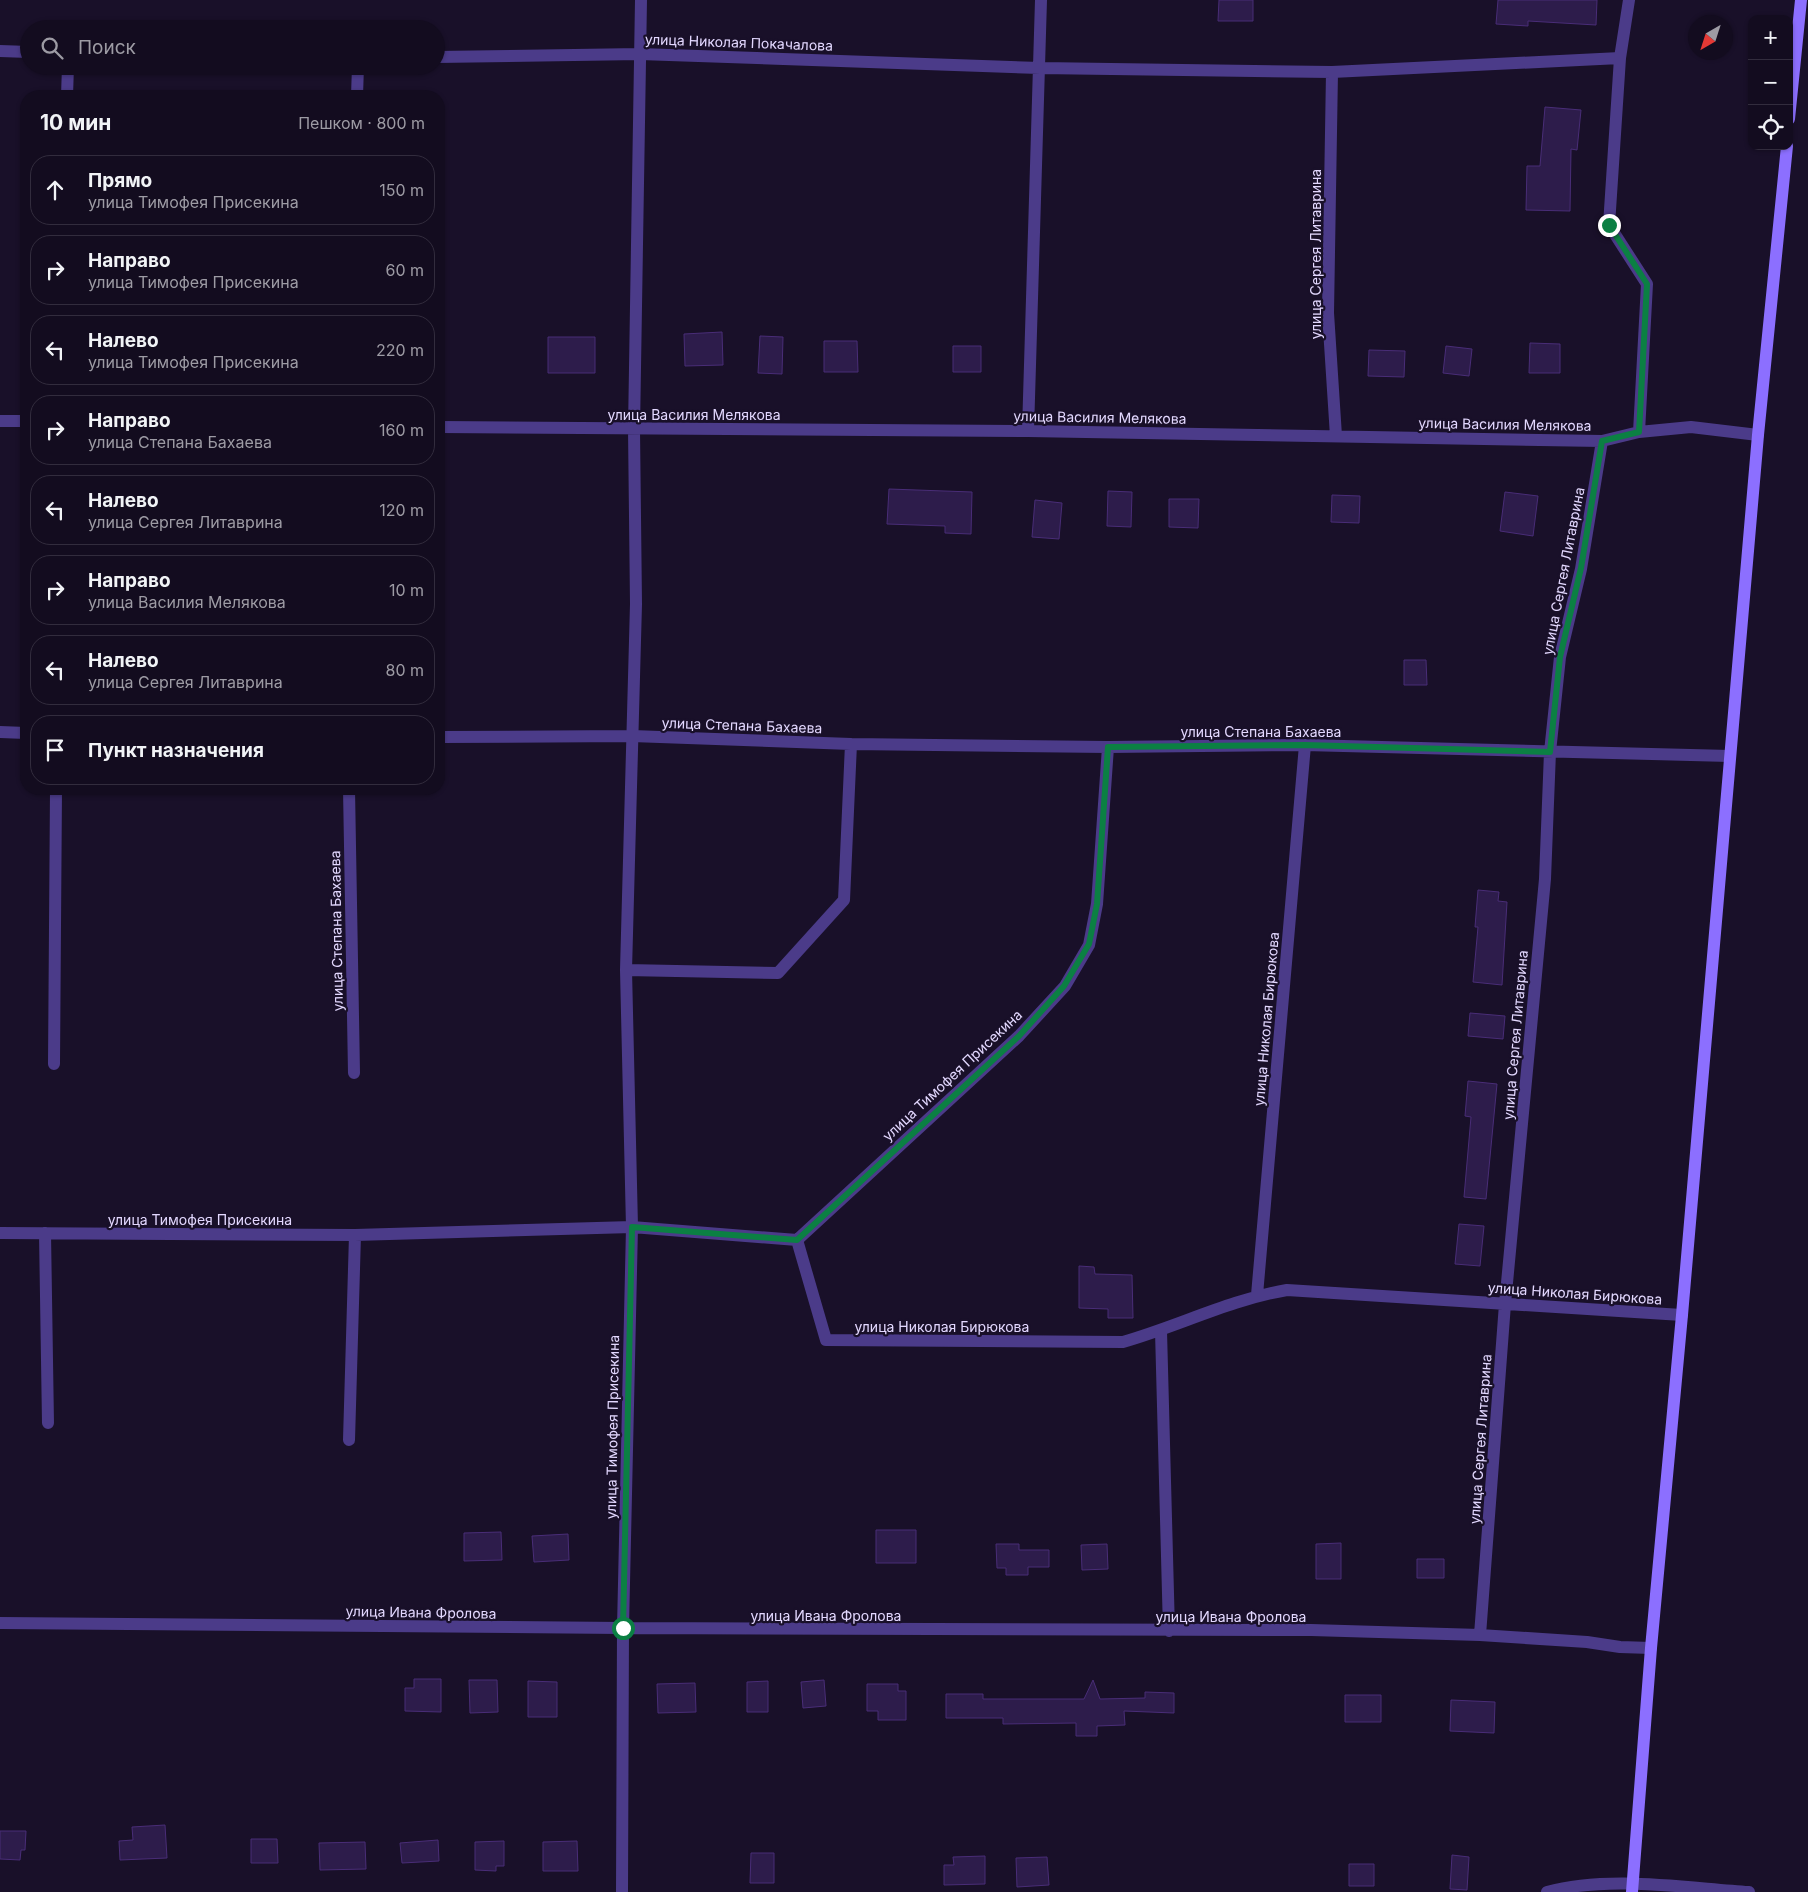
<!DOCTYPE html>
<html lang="ru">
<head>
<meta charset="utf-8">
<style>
	:root { --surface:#130c1f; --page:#1c1528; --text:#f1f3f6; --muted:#9d9ba4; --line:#322c3d }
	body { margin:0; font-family:Inter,sans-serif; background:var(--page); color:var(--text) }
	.controls { position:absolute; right:15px; top:15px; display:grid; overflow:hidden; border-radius:10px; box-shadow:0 1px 4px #0004 }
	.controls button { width:45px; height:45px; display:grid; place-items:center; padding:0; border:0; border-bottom:1px solid var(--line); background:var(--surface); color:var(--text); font:25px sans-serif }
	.compass { position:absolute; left:1688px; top:15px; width:45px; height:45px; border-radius:50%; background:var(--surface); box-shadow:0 1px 4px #0004; rotate:219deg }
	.stop { position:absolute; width:15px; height:15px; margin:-11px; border:4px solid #0b8043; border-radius:50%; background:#fff }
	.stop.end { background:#0b8043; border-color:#fff; box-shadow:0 1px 5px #0008 }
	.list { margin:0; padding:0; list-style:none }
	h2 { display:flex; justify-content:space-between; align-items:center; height:65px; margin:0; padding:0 20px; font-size:21px }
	h2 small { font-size:16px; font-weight:400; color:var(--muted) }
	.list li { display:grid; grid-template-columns:32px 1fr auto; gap:15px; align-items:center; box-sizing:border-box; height:70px; margin:0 10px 10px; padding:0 10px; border:1px solid var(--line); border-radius:20px }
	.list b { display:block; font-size:19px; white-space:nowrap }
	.list p { margin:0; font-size:16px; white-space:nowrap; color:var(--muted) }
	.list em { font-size:16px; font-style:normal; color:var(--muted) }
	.icon { flex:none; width:28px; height:28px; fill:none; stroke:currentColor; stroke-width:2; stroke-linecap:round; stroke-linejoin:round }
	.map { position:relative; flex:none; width:1808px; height:1892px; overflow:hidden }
	.search { position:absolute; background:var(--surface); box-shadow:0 1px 4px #0004; left:20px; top:20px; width:425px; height:55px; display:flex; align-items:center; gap:12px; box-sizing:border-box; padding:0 18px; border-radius:28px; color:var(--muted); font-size:19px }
	.panel { position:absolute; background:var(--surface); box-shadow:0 1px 4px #0004; left:20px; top:90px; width:425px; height:705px; border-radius:20px }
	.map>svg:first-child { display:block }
</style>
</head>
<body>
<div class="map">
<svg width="1808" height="1892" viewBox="0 0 1808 1892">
	<rect width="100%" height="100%" fill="#191029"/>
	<!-- building -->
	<path fill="#2d1c4b" stroke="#492d77" d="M 1219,0 L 1253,0 L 1253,21 L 1218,21 Z
		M 1498,0 L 1597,0 L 1596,25 L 1528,21 L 1528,26 L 1496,24 Z
		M 1545,107 L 1581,110 L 1577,150 L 1571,149 L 1570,211 L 1526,210 L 1527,166 L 1540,166 Z
		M 722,332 L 723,365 L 685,366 L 684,334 Z
		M 760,336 L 783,337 L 782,374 L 758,373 Z
		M 548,337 L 595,337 L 595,373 L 548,373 Z
		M 824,341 L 857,341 L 858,372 L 824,372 Z
		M 1530,343 L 1560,344 L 1560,373 L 1529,373 Z
		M 953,346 L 981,346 L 981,372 L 953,372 Z
		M 1446,346 L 1472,349 L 1469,376 L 1443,373 Z
		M 1369,350 L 1405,351 L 1404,377 L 1368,376 Z
		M 889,489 L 972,492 L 971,534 L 945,533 L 945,526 L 887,524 Z
		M 1108,491 L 1132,492 L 1131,527 L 1107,526 Z
		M 1505,492 L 1538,496 L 1533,536 L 1500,531 Z
		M 1332,495 L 1360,496 L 1359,523 L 1331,522 Z
		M 1169,499 L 1199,499 L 1198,528 L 1169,527 Z
		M 1035,500 L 1062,503 L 1059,539 L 1032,537 Z
		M 1404,660 L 1426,660 L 1427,685 L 1404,685 Z
		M 1478,890 L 1499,892 L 1498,901 L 1507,902 L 1502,985 L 1473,982 L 1478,927 L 1475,927 Z
		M 1470,1013 L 1505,1016 L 1503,1039 L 1468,1036 Z
		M 1468,1081 L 1497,1084 L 1486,1199 L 1464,1197 L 1471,1117 L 1465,1116 Z
		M 1459,1224 L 1484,1226 L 1480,1266 L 1455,1264 Z
		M 1079,1266 L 1094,1267 L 1095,1274 L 1132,1275 L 1133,1318 L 1108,1318 L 1108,1309 L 1079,1308 Z
		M 876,1530 L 916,1530 L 916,1563 L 876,1563 Z
		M 501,1532 L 502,1560 L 464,1561 L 464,1533 Z
		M 568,1534 L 569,1560 L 534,1562 L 532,1536 Z
		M 1341,1543 L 1341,1579 L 1316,1579 L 1316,1544 Z
		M 996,1544 L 1019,1544 L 1019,1550 L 1049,1550 L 1049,1567 L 1028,1567 L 1028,1575 L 1006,1575 L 1006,1568 L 997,1568 Z
		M 1107,1544 L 1108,1569 L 1082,1570 L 1081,1545 Z
		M 1417,1559 L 1444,1559 L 1444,1578 L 1417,1578 Z
		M 414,1679 L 441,1679 L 441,1712 L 405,1711 L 405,1688 L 414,1688 Z
		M 469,1680 L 497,1680 L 498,1712 L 470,1713 Z
		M 824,1680 L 826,1706 L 803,1708 L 801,1682 Z
		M 1093,1680 L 1100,1699 L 1145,1698 L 1145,1692 L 1174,1693 L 1174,1713 L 1124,1711 L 1125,1725 L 1097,1726 L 1097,1736 L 1076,1736 L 1076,1723 L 1003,1724 L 1003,1718 L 946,1718 L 946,1694 L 983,1694 L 983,1699 L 1084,1699 Z
		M 528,1681 L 557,1682 L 557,1717 L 528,1717 Z
		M 768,1681 L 768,1712 L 747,1712 L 747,1682 Z
		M 695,1683 L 696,1712 L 658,1713 L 657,1684 Z
		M 867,1684 L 898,1684 L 898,1691 L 906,1691 L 906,1720 L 878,1720 L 878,1711 L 867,1711 Z
		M 1345,1695 L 1381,1695 L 1381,1722 L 1345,1722 Z
		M 1451,1700 L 1495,1702 L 1494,1733 L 1450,1731 Z
		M 165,1825 L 167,1858 L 120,1860 L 119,1841 L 133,1840 L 132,1827 Z
		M 0,1831 L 26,1831 L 25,1850 L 21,1850 L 20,1860 L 0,1859 Z
		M 251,1839 L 277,1839 L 278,1863 L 251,1863 Z
		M 438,1840 L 439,1861 L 402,1863 L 400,1843 Z
		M 504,1841 L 504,1866 L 496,1866 L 496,1871 L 475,1870 L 475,1842 Z
		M 577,1841 L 578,1871 L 543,1871 L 543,1842 Z
		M 365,1842 L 366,1869 L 320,1870 L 319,1843 Z
		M 751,1853 L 774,1853 L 774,1883 L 750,1883 Z
		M 1452,1855 L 1469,1857 L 1467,1890 L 1450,1889 Z
		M 985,1856 L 985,1884 L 944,1885 L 944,1865 L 954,1865 L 953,1857 Z
		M 1047,1857 L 1049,1885 L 1017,1887 L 1016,1858 Z
		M 1349,1864 L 1374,1864 L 1374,1886 L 1349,1886 Z"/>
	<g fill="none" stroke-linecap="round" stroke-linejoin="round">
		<!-- street -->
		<path stroke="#4b3b89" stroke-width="12" d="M 1629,0 L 1620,58 L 1609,225 L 1647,284 L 1639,432
			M 0,51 L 29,52
			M 436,57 L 640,54 L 1040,68 L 1332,72 L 1620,58
			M 1332,72 L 1328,313 L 1336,436
			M 67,96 L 68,66
			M 357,96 L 358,66
			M 0,421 L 26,421
			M 439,427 L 1028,431 L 1602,441 L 1639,432 L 1691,427 L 1758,435
			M 1028,431 L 1041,0
			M 0,732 L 26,733
			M 439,737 L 632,736 L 851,744 L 1108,747 L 1305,745 L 1730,756
			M 349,789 L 354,1073
			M 626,970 L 778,973 L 844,900 L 851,744
			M 54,1064 L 56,789
			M 0,1233 L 355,1235 L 632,1227 L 797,1240 L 1019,1036 L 1065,986 L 1089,945 L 1097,904 L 1108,747
			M 45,1233 L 48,1423
			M 797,1240 L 826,1340 L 1123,1342 C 1179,1326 1229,1300 1287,1290 L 1682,1315
			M 1257,1295 L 1305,745
			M 1161,1331 L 1169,1631
			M 349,1440 L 355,1235
			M 0,1623 L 623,1628 L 1311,1630 L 1480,1635 L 1587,1642 L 1620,1647 L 1651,1648
			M 1480,1635 L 1505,1304 L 1545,879 L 1550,752 L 1560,657 L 1581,569 L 1602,441
			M 622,1892 L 623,1628 L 632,1227 L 626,970 L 636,604 L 634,429 L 641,0
			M 1547,1892 C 1608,1875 1686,1888 1749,1892"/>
		<!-- secondary -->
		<path stroke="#8c6fff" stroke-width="12" d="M 1789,119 L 1801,0
			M 1632,1892 L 1651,1648 L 1682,1315 L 1758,435 L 1787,146"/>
	</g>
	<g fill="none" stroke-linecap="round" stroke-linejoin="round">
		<!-- route -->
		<path stroke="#0b8043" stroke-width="6" d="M 623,1628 L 632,1227 L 797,1240 L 1019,1036 L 1064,986 L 1089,944 L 1097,904 L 1108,747 L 1305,745 L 1550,752 L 1560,657 L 1581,568 L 1602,441 L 1639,432 L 1647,284 L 1609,225"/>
	</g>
	<g text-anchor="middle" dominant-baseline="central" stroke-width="4.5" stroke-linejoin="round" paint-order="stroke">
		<!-- street labels -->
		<g font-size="14" fill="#e3d8ff" stroke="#191029">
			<text transform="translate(739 42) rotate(2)">улица Николая Покачалова</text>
			<text transform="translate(1315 254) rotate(-90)">улица Сергея Литаврина</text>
			<text x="694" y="414">улица Василия Мелякова</text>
			<text transform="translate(1100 417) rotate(1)">улица Василия Мелякова</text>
			<text transform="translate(1505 424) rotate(1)">улица Василия Мелякова</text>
			<text transform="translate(1563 571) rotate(-79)">улица Сергея Литаврина</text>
			<text transform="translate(742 725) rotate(2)">улица Степана Бахаева</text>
			<text x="1261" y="731">улица Степана Бахаева</text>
			<text transform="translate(336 931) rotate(-91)">улица Степана Бахаева</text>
			<text transform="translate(1266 1019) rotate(-85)">улица Николая Бирюкова</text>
			<text transform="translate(1515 1035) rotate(-85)">улица Сергея Литаврина</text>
			<text transform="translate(952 1075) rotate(-43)">улица Тимофея Присекина</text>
			<text x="200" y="1219">улица Тимофея Присекина</text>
			<text transform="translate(1575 1293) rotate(4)">улица Николая Бирюкова</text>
			<text x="942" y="1326">улица Николая Бирюкова</text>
			<text transform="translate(612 1427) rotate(-89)">улица Тимофея Присекина</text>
			<text transform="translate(1480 1439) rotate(-86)">улица Сергея Литаврина</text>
			<text transform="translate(421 1612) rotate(1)">улица Ивана Фролова</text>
			<text x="826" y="1615">улица Ивана Фролова</text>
			<text x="1231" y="1616">улица Ивана Фролова</text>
		</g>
	</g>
</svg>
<div class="controls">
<button>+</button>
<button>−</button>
<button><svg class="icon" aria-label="locate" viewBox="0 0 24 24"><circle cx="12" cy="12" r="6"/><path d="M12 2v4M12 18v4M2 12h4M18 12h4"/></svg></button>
</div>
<svg class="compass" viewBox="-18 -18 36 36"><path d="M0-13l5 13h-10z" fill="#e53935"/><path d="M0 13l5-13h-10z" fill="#9d9ba4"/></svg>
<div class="stop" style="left:623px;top:1628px"></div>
<div class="stop end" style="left:1609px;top:225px"></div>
<div class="search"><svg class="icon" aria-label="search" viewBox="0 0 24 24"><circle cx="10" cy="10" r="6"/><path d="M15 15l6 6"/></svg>Поиск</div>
<section class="panel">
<h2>10 мин<small>Пешком · 800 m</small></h2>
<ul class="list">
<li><svg class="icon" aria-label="ahead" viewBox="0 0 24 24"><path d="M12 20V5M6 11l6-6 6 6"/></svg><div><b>Прямо</b><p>улица Тимофея Присекина</p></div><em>150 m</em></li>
<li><svg class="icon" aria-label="right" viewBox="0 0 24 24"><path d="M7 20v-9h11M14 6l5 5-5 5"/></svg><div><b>Направо</b><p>улица Тимофея Присекина</p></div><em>60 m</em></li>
<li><svg class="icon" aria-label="left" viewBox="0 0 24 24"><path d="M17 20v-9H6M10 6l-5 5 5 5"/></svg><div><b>Налево</b><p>улица Тимофея Присекина</p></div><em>220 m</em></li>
<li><svg class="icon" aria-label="right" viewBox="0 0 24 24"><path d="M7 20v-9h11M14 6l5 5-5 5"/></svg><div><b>Направо</b><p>улица Степана Бахаева</p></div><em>160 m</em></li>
<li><svg class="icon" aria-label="left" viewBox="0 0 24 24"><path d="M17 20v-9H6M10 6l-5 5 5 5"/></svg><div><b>Налево</b><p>улица Сергея Литаврина</p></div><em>120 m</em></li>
<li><svg class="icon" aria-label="right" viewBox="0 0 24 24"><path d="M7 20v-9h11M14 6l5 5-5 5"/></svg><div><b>Направо</b><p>улица Василия Мелякова</p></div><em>10 m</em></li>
<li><svg class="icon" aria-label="left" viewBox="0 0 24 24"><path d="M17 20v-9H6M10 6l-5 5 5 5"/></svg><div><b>Налево</b><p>улица Сергея Литаврина</p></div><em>80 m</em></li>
<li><svg class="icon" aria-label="arrive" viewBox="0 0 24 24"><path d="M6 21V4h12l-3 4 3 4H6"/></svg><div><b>Пункт назначения</b></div></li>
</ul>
</section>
</div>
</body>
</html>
